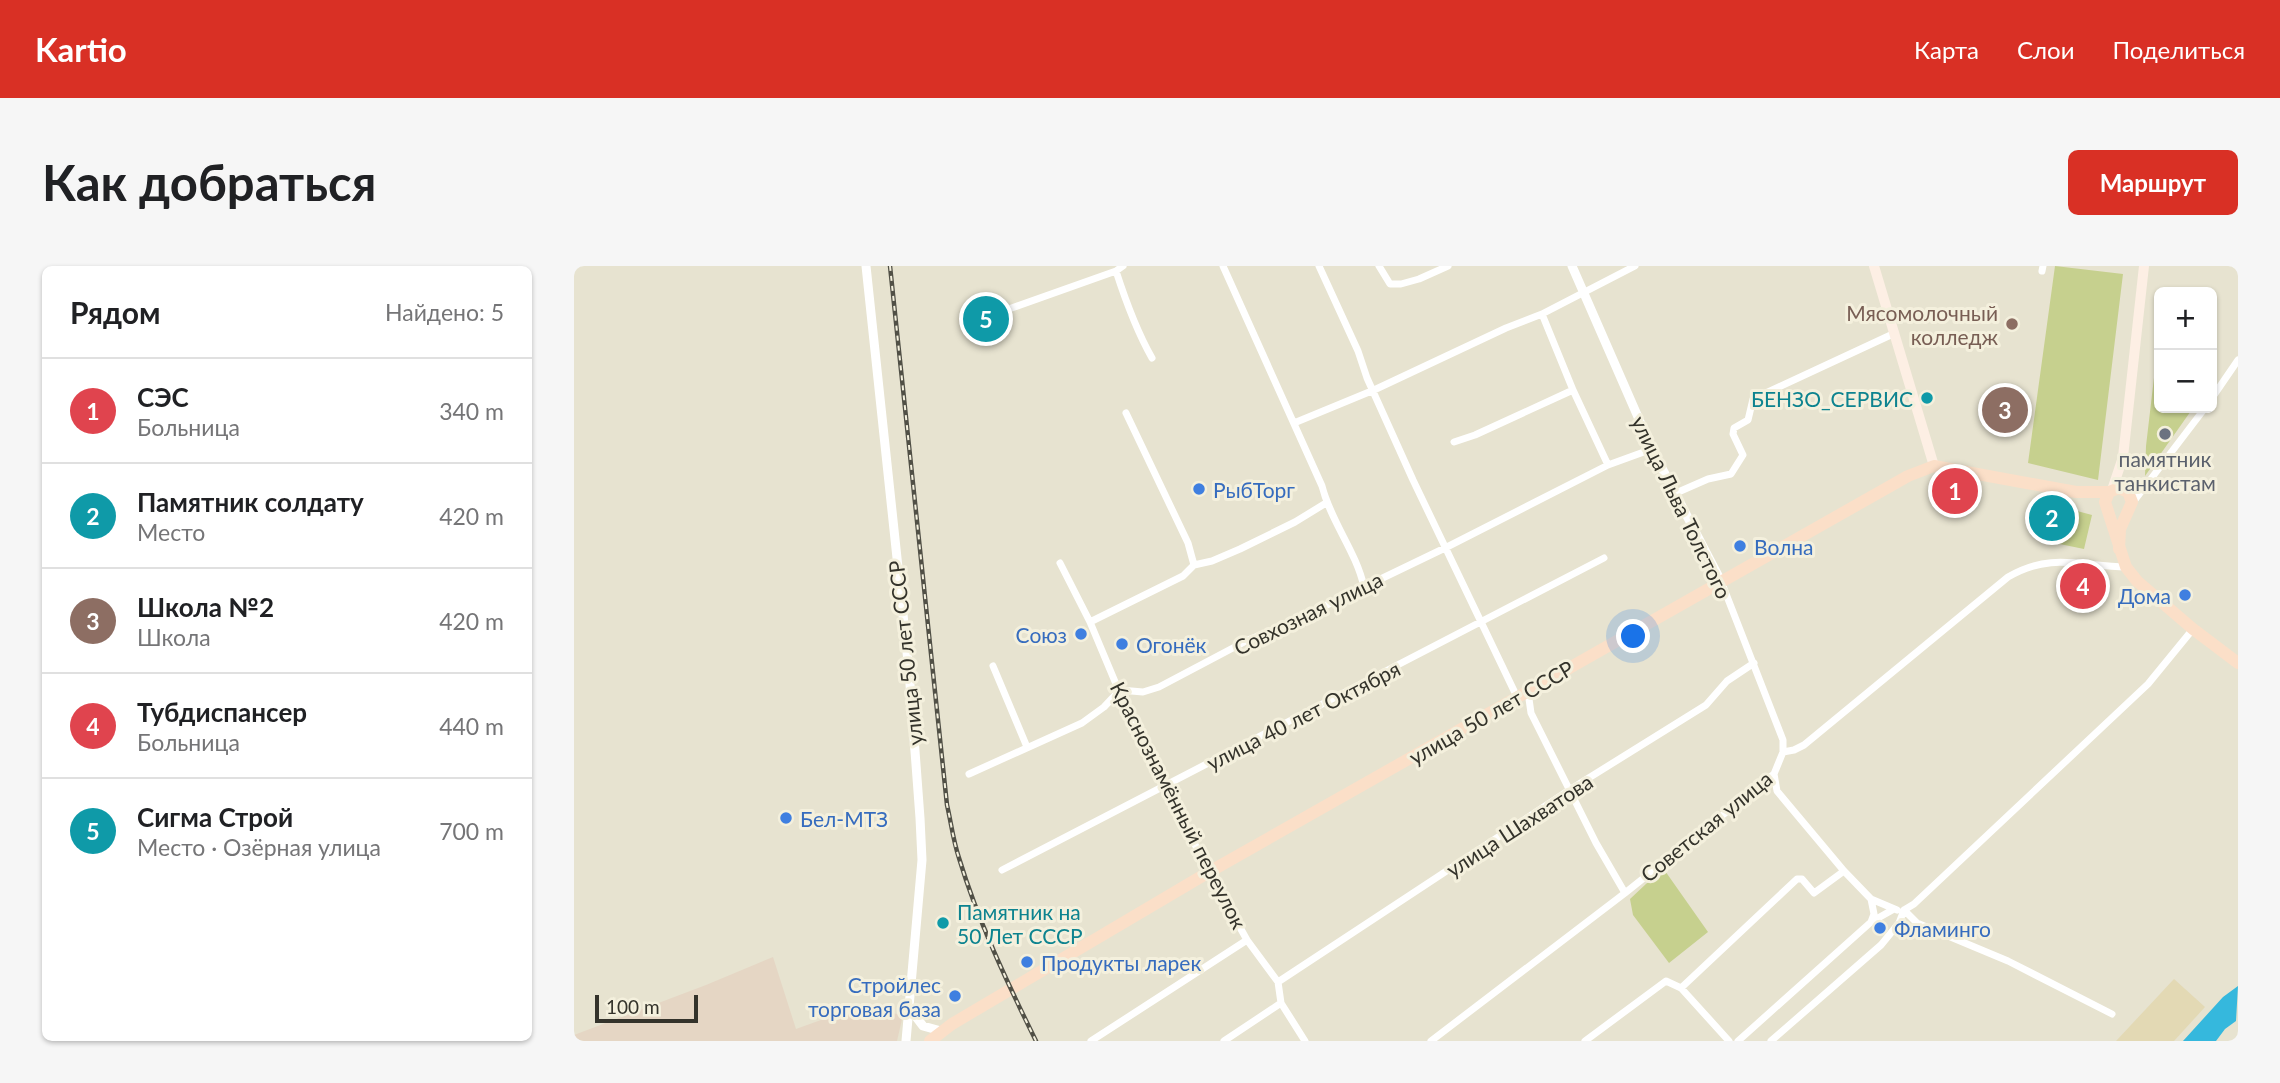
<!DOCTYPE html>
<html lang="ru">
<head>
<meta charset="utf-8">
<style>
	:root { --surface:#fff; --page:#f6f6f6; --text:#202124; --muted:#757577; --line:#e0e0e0; --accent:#d93025 }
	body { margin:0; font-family:Lato,sans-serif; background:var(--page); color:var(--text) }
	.controls { position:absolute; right:21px; top:21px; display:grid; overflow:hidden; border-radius:10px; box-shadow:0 2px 5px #0004 }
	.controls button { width:63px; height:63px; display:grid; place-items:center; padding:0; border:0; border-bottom:2px solid var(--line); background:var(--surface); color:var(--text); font:35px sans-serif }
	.scale { position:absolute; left:21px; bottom:18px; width:103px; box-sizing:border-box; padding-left:7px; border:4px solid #34332b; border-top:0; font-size:19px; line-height:24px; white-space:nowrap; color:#34332b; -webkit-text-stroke:5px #f4f0dd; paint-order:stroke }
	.you { position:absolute; left:1060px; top:371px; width:24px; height:24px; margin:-18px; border:5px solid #fff; border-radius:50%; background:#1a73e8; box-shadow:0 0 0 10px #1a73e833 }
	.badge { display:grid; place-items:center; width:46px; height:46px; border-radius:50%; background:var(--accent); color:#fff; font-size:23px; font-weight:700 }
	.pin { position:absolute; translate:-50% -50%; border:4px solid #fff; box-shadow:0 2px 7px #0006 }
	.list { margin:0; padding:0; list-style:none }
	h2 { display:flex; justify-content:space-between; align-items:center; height:91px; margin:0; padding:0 28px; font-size:30px }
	h2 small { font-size:23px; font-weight:400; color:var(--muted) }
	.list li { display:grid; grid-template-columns:46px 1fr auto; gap:21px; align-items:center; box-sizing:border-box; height:105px; padding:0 28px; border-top:2px solid var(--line) }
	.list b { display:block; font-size:26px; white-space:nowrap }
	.list p { margin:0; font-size:23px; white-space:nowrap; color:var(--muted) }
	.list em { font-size:23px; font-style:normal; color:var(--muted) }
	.map { position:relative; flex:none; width:1664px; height:775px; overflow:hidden; border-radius:10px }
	header { display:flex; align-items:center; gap:42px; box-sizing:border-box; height:98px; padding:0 35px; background:var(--accent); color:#fff }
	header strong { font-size:33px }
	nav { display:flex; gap:38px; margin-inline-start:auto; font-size:24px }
	.intro { display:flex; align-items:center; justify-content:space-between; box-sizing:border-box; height:168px; padding:0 42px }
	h1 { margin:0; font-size:49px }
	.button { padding:18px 32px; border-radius:10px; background:var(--accent); color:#fff; font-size:24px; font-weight:700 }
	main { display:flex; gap:42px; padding:0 42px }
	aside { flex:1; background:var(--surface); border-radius:10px; box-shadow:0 2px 5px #0004 }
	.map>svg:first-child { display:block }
</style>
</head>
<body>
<header>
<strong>Kartio</strong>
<nav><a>Карта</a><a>Слои</a><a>Поделиться</a></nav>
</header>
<div class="intro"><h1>Как добраться</h1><a class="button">Маршрут</a></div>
<main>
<aside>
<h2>Рядом<small>Найдено: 5</small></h2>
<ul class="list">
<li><span class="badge" style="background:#e0444e">1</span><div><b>СЭС</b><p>Больница</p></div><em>340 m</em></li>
<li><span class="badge" style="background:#0f9aa8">2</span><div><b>Памятник солдату</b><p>Место</p></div><em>420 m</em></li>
<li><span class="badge" style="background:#8d6e63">3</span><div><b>Школа №2</b><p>Школа</p></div><em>420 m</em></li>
<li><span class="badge" style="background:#e0444e">4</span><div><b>Тубдиспансер</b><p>Больница</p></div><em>440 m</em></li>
<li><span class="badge" style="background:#0f9aa8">5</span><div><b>Сигма Строй</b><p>Место · Озёрная улица</p></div><em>700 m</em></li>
</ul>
</aside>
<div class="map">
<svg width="1664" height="775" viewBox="0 0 1664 775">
	<rect width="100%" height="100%" fill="#e7e3d0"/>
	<!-- commercial -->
	<path fill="#e5d6c4" d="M 199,691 L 222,763 L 283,741 L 329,749 L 323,775 L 0,775 L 0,769 L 132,719 Z"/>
	<!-- green -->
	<path fill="#c6d08e" d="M 1481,0 L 1549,8 L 1524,214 L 1454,197 Z
		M 1581,103 L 1585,103 L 1585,142 L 1619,142 L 1571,210 L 1572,180 Z
		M 1466,235 L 1518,249 L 1510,283 L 1471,275 Z
		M 1089,602 L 1134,666 L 1095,697 L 1059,649 L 1056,633 Z"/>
	<!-- sand -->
	<path fill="#e3d9b4" d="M 1600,713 L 1631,741 L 1600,775 L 1542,775 Z"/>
	<!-- water -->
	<path fill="#35b8dd" d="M 1664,720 L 1662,755 L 1651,763 L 1642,775 L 1609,775 L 1649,731 Z"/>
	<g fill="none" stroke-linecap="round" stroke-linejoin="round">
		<!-- minor -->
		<path stroke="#fff" stroke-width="7" d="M 549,0 L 542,5 C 552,36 562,64 578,92
			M 649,0 L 748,220 C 757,256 782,285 790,321
			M 745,0 L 784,85 L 793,112 L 839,214 L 943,431
			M 805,0 L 816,18 L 827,18 L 845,13 L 874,0
			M 1468,5 L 1469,0
			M 432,44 L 542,5
			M 968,48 L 999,124 L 1034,199
			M 1638,132 L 1664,94
			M 552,147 L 614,277 L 620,299
			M 720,157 L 800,124 L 932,62 L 968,48 L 1061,0
			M 880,176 L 901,169 L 999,124
			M 1102,227 L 1134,213 L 1157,208 L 1169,189 L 1159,168 L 1160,162 L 1174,154 L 1179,133 L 1321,67
			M 1557,239 L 1631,142
			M 486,297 L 516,356 L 555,449 L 635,606 L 673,674 L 704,716 L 707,737 L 731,775
			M 1147,315 L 1209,474 L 1209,486
			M 516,356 L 609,310 L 620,299 L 638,295 L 666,283 L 721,256 L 752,237
			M 419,400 L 453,481
			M 954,426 L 957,447 L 1022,577 L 1051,627
			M 395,508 L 508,457 L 530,441 L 546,424 L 569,426 L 585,421 L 674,374 L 707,361 L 871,282 L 1034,199 L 1078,183
			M 1200,508 L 1203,525 L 1270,605 L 1297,633 L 1323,644
			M 428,604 L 1030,292
			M 1330,644 L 1340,638 L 1574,418 L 1619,363
			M 1330,644 L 1343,657 L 1434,695 L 1538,748
			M 1297,656 L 1300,648 L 1297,633
			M 704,716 L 997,523 L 1132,439 L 1153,415 L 1180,397
			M 1107,722 L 1155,775
			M 517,775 L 673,674
			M 650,775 L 707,737
			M 857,775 L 1051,627 L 1200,508 L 1209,486 L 1220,484 L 1230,479 L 1434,311 C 1476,286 1507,300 1552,301
			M 1011,775 L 1092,715 L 1107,722 L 1223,613 L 1228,613 L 1240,627 L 1270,605
			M 1164,775 L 1297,656 L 1320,643
			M 1197,775 L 1307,679 L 1325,657 L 1330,644"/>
		<!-- tertiary -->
		<path stroke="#fff" stroke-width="9" d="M 292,0 L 335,405 L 346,552 L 348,594 L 332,775
			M 998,0 L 1078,183 L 1147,315
			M 336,743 L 349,760 L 367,765"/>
		<!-- secondary -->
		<path stroke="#fdefe4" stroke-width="10" d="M 1300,0 L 1360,200
			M 1538,224 L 1549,191 L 1570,0"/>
		<!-- primary -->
		<path stroke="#fbdfc8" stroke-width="12" d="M 1545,283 L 1546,263 L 1558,236 L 1554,226 L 1545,222 L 1535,226 L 1531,236 L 1552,301 L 1563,315 L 1619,363 L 1664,397
			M 356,775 L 378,758 L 635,606 L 1334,210 L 1360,200 L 1502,226 L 1535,226"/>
		<!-- rail casing -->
		<g stroke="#515046" stroke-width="4.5">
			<path id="rail" d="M 316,0 L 373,539 C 377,556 379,574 385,592 C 404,655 433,716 462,775"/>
		</g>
		<!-- rail -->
		<use href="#rail" stroke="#f4f0dd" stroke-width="2" stroke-dasharray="5" stroke-linecap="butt"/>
	</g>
	<!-- markers -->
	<circle fill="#8d6e63" stroke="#f4f0dd" stroke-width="2.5" cx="1438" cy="58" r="7"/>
	<g fill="#0f9aa8" stroke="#f4f0dd" stroke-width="2.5">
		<circle cx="1353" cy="132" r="7"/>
		<circle cx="369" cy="657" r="7"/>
	</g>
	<circle fill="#6b7280" stroke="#f4f0dd" stroke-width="2.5" cx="1591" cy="168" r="7"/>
	<g fill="#3f7fe0" stroke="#f4f0dd" stroke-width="2.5">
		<circle cx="625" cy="223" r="7"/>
		<circle cx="1166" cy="280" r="7"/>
		<circle cx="1611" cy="329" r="7"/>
		<circle cx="507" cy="368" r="7"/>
		<circle cx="548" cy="378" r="7"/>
		<circle cx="212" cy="552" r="7"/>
		<circle cx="1306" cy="662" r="7"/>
		<circle cx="453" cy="696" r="7"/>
		<circle cx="381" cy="730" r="7"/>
	</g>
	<g text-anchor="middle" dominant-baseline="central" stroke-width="6" stroke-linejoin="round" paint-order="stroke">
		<!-- education labels -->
		<g font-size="21" fill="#785e54" stroke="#f4f0dd" text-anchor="end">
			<text x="1424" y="46">Мясомолочный<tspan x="1424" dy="24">колледж</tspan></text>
		</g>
		<!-- culture labels -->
		<g font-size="21" fill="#0d838f" stroke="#f4f0dd" text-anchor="end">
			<text x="1339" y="132">БЕНЗО_СЕРВИС</text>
			<text x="383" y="645" text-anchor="start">Памятник на<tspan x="383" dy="24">50 Лет СССР</tspan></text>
		</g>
		<!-- worship labels -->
		<g font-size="21" fill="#5b616d" stroke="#f4f0dd">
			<text x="1591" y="192">памятник<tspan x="1591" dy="24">танкистам</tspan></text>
		</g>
		<!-- shop labels -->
		<g font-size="21" fill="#366cbe" stroke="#f4f0dd" text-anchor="start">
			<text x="639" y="223">РыбТорг</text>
			<text x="1180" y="280">Волна</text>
			<text x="1597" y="329" text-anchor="end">Дома</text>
			<text x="493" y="368" text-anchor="end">Союз</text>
			<text x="562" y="378">Огонёк</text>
			<text x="226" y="552">Бел-МТЗ</text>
			<text x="1320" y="662">Фламинго</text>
			<text x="467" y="696">Продукты ларек</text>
			<text x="367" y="718" text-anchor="end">Стройлес<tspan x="367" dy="24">торговая база</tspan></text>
		</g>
		<!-- street labels -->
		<g font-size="21" fill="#34332b" stroke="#f4f0dd">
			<text transform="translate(1108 241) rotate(64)">улица Льва Толстого</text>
			<text transform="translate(734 347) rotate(-26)">Совхозная улица</text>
			<text transform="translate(331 387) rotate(-96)">улица 50 лет СССР</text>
			<text transform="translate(917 446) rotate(-30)">улица 50 лет СССР</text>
			<text transform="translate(729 449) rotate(-27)">улица 40 лет Октября</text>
			<text transform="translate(605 539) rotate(63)">Краснознамённый переулок</text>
			<text transform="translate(945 559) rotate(-33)">улица Шахватова</text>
			<text transform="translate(1132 560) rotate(-39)">Советская улица</text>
		</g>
	</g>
</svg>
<div class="controls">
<button>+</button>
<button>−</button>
</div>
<div class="scale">100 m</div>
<div class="you"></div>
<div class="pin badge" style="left:1381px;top:225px;background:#e0444e">1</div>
<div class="pin badge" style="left:1478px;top:252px;background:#0f9aa8">2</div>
<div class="pin badge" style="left:1431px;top:144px;background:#8d6e63">3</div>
<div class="pin badge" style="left:1509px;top:320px;background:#e0444e">4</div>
<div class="pin badge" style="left:412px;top:53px;background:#0f9aa8">5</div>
</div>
</main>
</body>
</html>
